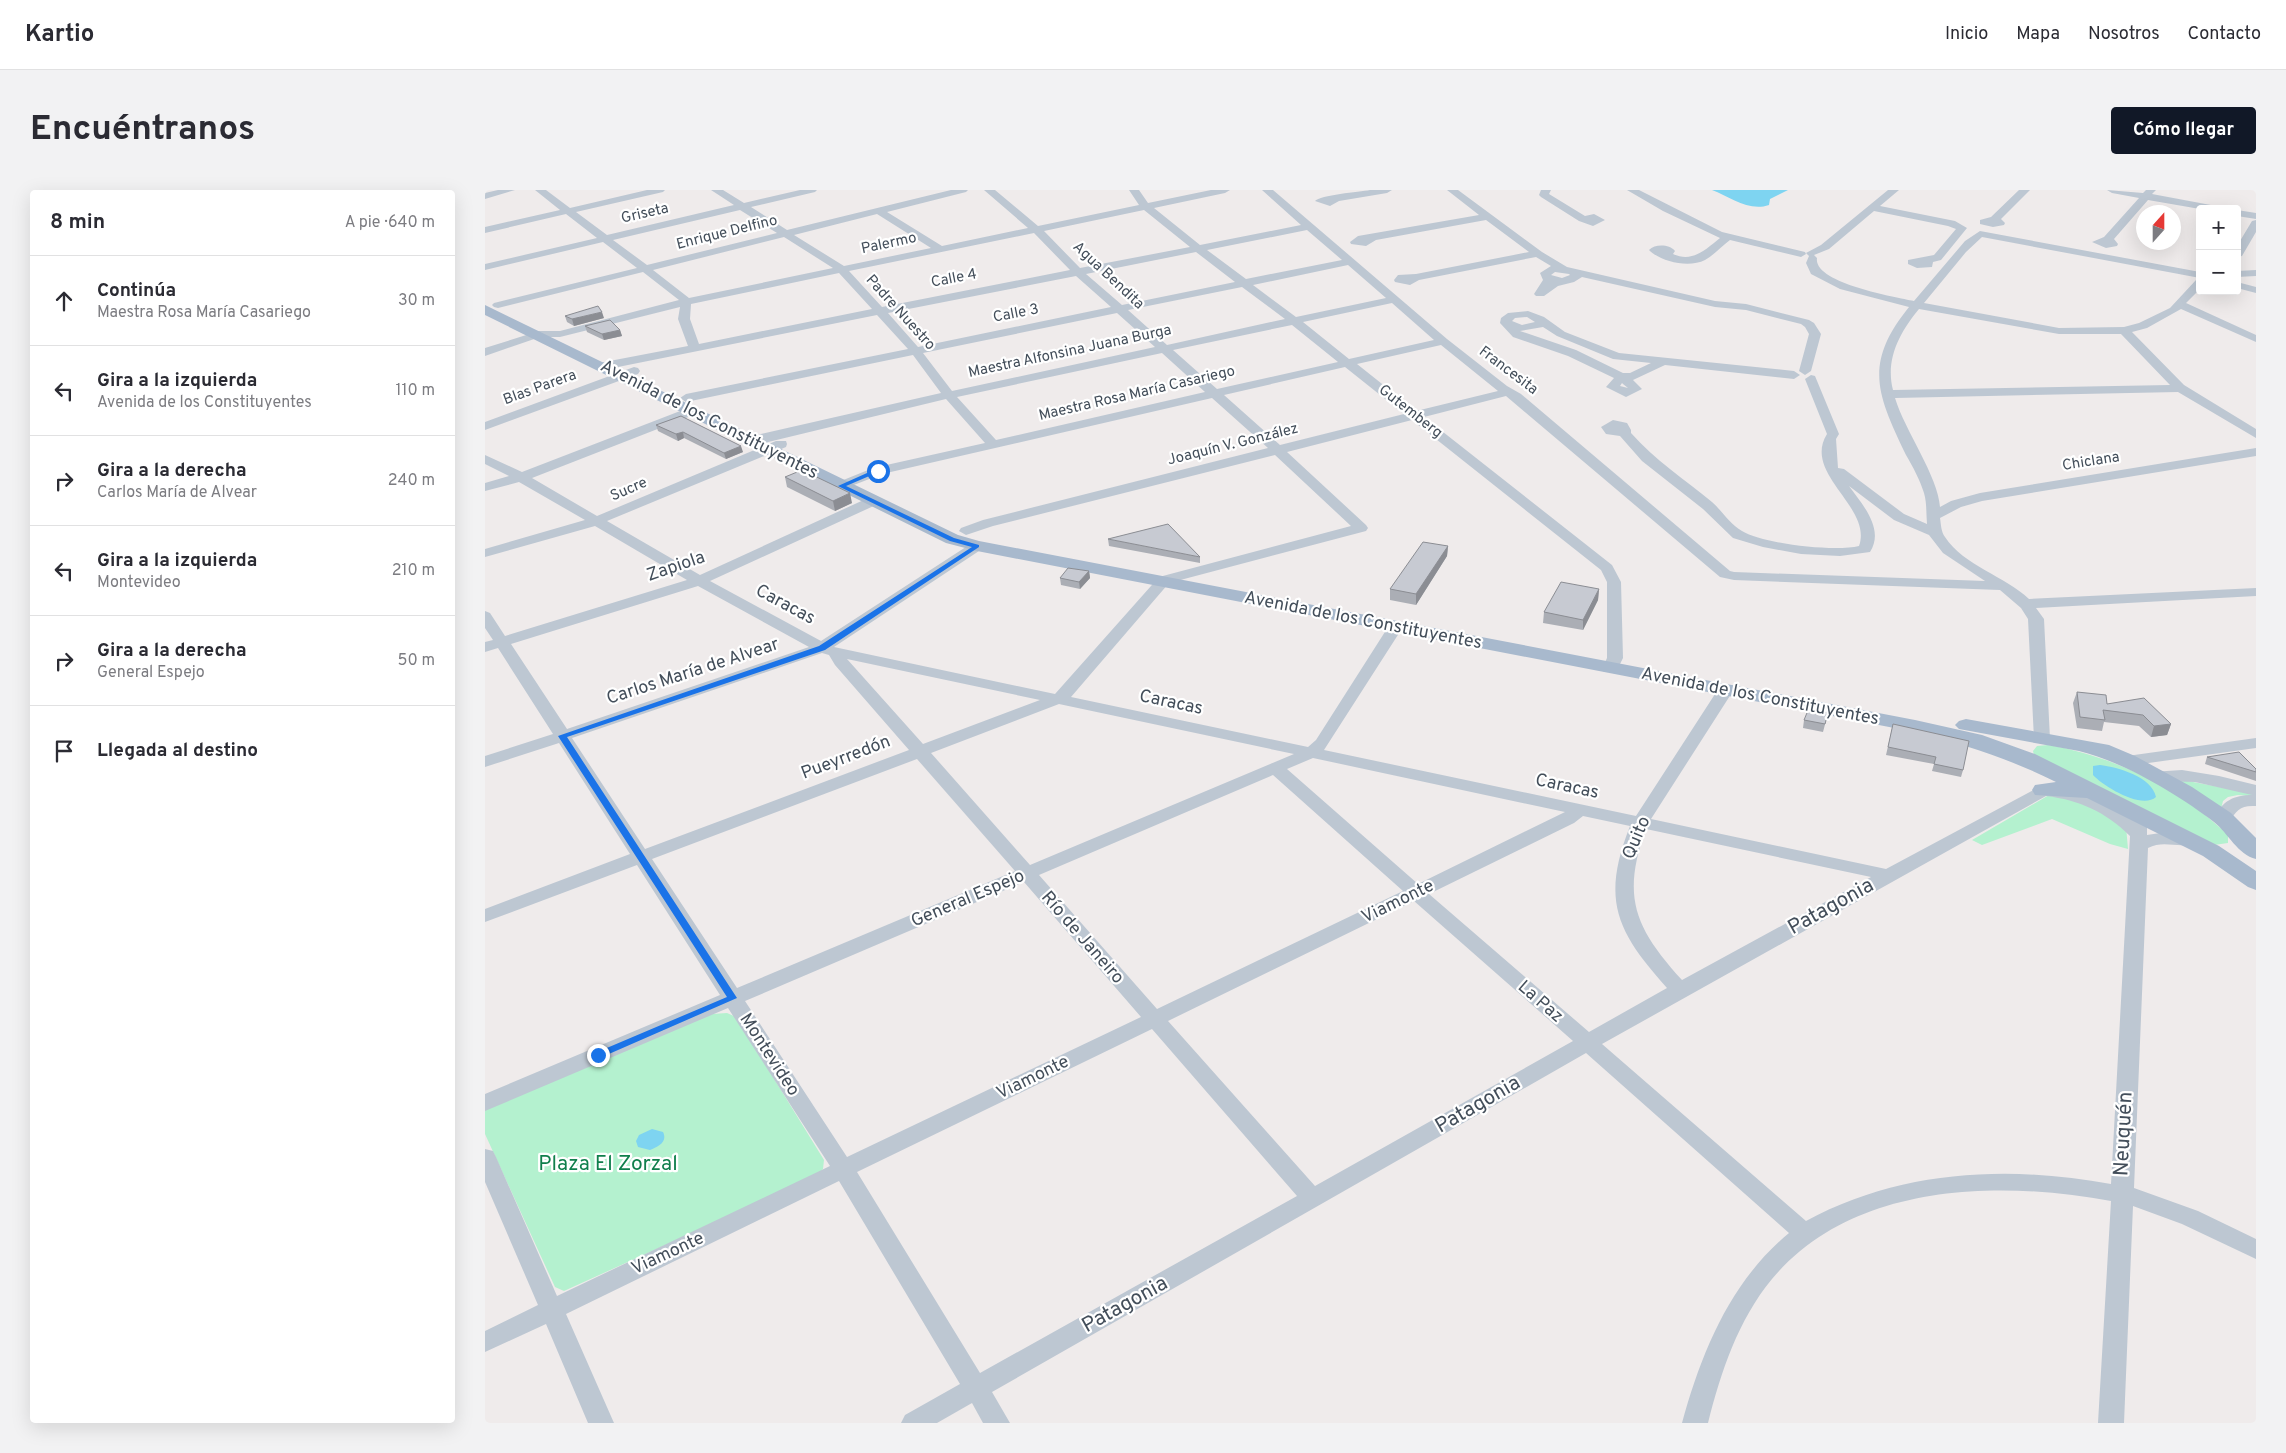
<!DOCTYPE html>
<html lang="es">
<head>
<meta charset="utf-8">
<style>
	:root { --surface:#fff; --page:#f2f2f3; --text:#2b2b33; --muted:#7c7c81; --line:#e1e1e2; --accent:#111827 }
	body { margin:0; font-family:Overpass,sans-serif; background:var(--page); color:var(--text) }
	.controls { position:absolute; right:15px; top:15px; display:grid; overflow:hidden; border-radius:5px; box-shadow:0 5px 20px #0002 }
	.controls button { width:45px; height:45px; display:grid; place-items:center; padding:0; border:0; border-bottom:1px solid var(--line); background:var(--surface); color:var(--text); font:25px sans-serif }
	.compass { position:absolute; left:1651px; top:15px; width:45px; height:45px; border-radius:50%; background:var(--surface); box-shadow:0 5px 20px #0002; rotate:21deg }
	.stop { position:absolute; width:15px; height:15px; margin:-11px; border:4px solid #1a73e8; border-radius:50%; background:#fff }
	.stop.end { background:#1a73e8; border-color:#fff; box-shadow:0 1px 5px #0008 }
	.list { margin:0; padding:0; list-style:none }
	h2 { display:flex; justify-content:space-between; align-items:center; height:65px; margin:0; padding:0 20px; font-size:21px }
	h2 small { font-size:16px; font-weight:400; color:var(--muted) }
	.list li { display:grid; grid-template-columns:32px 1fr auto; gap:15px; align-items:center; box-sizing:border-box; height:90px; padding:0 20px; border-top:1px solid var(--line) }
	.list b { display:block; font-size:19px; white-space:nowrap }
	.list p { margin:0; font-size:16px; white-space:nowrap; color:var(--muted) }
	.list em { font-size:16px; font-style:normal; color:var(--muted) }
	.icon { flex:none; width:28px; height:28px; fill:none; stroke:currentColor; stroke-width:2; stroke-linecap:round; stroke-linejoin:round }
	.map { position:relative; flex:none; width:1771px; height:1233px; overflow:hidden; border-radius:5px }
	header { display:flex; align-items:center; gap:30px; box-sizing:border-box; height:70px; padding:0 25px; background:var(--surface); border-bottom:1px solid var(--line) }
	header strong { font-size:24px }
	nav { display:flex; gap:28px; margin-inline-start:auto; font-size:18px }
	.intro { display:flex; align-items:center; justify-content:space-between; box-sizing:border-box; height:120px; padding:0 30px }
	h1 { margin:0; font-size:35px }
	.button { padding:12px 22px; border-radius:5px; background:var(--accent); color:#fff; font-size:18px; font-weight:700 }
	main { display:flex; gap:30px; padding:0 30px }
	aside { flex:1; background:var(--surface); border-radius:5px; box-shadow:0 5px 20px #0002 }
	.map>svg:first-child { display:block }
</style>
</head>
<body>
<header>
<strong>Kartio</strong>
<nav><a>Inicio</a><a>Mapa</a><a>Nosotros</a><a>Contacto</a></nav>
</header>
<div class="intro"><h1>Encuéntranos</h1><a class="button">Cómo llegar</a></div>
<main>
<aside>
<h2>8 min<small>A pie · 640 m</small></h2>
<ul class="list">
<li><svg class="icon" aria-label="ahead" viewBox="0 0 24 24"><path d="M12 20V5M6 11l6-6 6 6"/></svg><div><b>Continúa</b><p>Maestra Rosa María Casariego</p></div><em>30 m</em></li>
<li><svg class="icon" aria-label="left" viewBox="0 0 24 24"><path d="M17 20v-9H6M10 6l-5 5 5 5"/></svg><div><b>Gira a la izquierda</b><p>Avenida de los Constituyentes</p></div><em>110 m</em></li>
<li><svg class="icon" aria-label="right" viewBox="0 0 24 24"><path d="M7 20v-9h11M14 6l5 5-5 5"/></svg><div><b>Gira a la derecha</b><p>Carlos María de Alvear</p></div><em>240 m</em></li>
<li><svg class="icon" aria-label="left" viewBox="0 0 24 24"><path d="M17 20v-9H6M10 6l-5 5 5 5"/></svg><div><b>Gira a la izquierda</b><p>Montevideo</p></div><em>210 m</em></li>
<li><svg class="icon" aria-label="right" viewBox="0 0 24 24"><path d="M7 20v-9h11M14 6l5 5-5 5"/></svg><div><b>Gira a la derecha</b><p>General Espejo</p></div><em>50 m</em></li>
<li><svg class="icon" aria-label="arrive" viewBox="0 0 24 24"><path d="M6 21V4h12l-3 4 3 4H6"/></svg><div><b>Llegada al destino</b></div></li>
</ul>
</aside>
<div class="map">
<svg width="1771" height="1233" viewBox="0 0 1771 1233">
	<rect width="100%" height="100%" fill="#efebeb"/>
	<!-- green -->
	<path fill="#b4f1cf" d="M 1563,555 C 1629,566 1694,598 1743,645 L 1743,653 L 1729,655 L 1549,565 L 1548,561 L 1552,556 Z
		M 1687,588 L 1771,604 L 1765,606 L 1753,605 L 1743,607 L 1738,611 L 1736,619 Z
		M 1564,605 L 1586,606 L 1641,636 L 1643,659 L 1625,654 L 1567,629 L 1497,655 L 1487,650 Z
		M 242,823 L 251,827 L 339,970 L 338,979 L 330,987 L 79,1101 L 70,1097 L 0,944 L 0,920 L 227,824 Z"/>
	<!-- water -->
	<path fill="#7ed4f1" d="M 1227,0 L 1303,0 L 1285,9 L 1284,15 C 1264,22 1245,7 1227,0 Z
		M 1615,575 C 1633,577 1667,587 1671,607 C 1657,620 1618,596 1608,585 L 1608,576 Z
		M 167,939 L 178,942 C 183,952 173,957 165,960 L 153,957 L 151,951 L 154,945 Z"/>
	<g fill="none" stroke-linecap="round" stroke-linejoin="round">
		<!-- minor -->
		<path fill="#bdc7d2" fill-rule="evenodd" d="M 13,0 L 30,0 L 0,9 L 0,3 Z
			M 50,0 L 61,0 L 85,18 L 162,0 L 180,0 L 178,2 L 91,22 L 122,45 L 249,15 L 226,0 L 238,0 L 259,13 L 315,0 L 332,0 L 330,2 L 266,17 L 302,40 L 466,0 L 483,0 L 481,2 L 402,22 L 457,56 L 543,38 L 499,0 L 510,0 L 553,36 L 654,15 L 644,0 L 654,0 L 663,13 L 726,0 L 745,0 L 740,3 L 669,18 L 715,55 L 816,35 L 777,0 L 788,0 L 962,149 L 1022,196 L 1036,204 L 1245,381 L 1249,382 L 1500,391 L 1458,363 L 1444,345 L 1409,330 L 1364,296 C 1377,314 1400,339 1385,362 L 1355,366 L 1316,364 L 1278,357 L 1248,348 L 1218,319 L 1157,271 L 1135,246 L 1121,244 L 1116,237 L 1128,230 L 1142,233 L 1146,240 L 1146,243 C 1170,270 1199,289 1227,312 C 1237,321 1245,334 1257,341 C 1279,354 1349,362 1374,356 C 1388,317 1317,284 1342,244 L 1320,189 L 1326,185 L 1330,186 L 1354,244 L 1351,249 L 1353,278 L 1359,279 L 1419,324 L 1442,334 C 1441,323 1442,313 1439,303 C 1435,290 1428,277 1421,265 C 1392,204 1378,174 1424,117 L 1355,99 L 1326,84 L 1321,73 L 1324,66 L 1321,63 L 1336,55 L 1403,0 L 1414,0 L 1395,16 L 1470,31 L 1482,38 L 1456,70 L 1448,72 L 1447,77 L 1432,78 L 1423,74 L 1423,70 L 1449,65 L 1471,39 L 1463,36 L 1389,21 L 1344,59 L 1329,65 L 1332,68 C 1328,93 1410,107 1429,111 L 1480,51 L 1495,41 L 1715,82 L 1715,88 L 1497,47 L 1481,62 L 1439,113 L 1574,138 L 1639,137 L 1654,133 L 1685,118 L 1711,90 L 1715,89 L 1715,99 L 1701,113 L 1771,145 L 1771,152 L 1696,119 L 1662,138 L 1647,142 L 1699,195 L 1771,239 L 1771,248 L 1693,202 L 1410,208 C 1420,241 1453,286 1455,317 L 1466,311 L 1495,303 L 1771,258 L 1771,266 L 1497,311 L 1476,317 L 1455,328 C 1456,334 1456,342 1460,347 C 1479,376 1520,386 1544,409 L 1771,398 L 1771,406 L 1551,418 L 1559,429 L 1565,549 L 1563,553 L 1551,553 L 1549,549 L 1543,429 L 1536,418 L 1515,400 L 1249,390 L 1235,387 L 1021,206 L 939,227 L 1127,375 L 1136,392 L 1138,468 L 1131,482 L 1119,482 L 1117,479 L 1122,468 L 1122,392 L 1116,380 L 927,230 L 802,262 L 881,335 L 883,338 L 881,341 L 684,393 L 586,507 L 823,557 L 831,550 L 905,434 L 915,434 L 918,437 L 839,560 L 1151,626 L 1232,501 L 1234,498 L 1246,498 L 1248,501 L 1166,629 L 1401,679 L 1558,595 L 1604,605 L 1628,615 L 1649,630 L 1659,630 L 1662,634 L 1662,645 L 1682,642 L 1707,646 L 1710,650 L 1707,654 C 1692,658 1678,650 1663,658 L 1649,998 L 1713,1021 L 1771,1049 L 1771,1069 L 1697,1034 L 1648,1016 L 1639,1233 L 1613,1233 L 1626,1011 C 1512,990 1367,993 1287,1089 C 1253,1130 1236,1182 1223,1233 L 1197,1233 C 1217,1161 1245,1092 1304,1043 L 1101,863 L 507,1202 L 525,1233 L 498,1233 L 487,1213 L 452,1233 L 416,1233 L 420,1225 L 475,1194 L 354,991 L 81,1124 L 129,1233 L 103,1233 L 61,1134 L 0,1162 L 0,1141 L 53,1115 L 0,992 L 0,959 L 8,961 L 11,967 L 72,1106 L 345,976 L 243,818 L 0,921 L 0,904 L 235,805 L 152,675 L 0,732 L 0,719 L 145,664 L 74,553 L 0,577 L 0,566 L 68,544 L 13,458 L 0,462 L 0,452 L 8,450 L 0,438 L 0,421 L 5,423 L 20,446 L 202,390 L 110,336 L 0,367 L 0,359 L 100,330 L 34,292 L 0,301 L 0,293 L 24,286 L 0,274 L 0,265 L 37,282 L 203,218 L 211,218 L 213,221 L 211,224 L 47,288 L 112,326 L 291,251 L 301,251 L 302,254 L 301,257 L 122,331 L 215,385 L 383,308 L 393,308 L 395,311 L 393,314 L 225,391 L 336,451 L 487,353 L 497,353 L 499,356 L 497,359 L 349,457 L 570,504 L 674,387 L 866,336 L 790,265 L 508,336 L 481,345 L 474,341 L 476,338 L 498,330 L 783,258 L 727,208 L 397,284 L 356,300 L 349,296 L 351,293 L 388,278 L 500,253 L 461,209 L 267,256 L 261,252 L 262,249 L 276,244 L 456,203 L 428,165 L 201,212 L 195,208 L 201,204 L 423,159 L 392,125 L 118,180 L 114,179 L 112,176 L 114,173 L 203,156 L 193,129 L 195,117 L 75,147 L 55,147 L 0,166 L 0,158 L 54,141 L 75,141 L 194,110 L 158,82 L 13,118 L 9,117 L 7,115 L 9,113 L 152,78 L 118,52 L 0,80 L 0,74 L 112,48 L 81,24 L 0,43 L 0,37 L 75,20 ZM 255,20 L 292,43 L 162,75 L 128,50 ZM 659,20 L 705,57 L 595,78 L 559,41 ZM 392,24 L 446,58 L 359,76 L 309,45 ZM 822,40 L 857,70 L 761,89 L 722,60 ZM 549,43 L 585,80 L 397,117 L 364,81 ZM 299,47 L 348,78 L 204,108 L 168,80 ZM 711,62 L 750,92 L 637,115 L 601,84 ZM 863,75 L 901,108 L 811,127 L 768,95 ZM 354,83 L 387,119 L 214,154 L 205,129 L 206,114 ZM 591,86 L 626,117 L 433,157 L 403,123 ZM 757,97 L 800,129 L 682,155 L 643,120 ZM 907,113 L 949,150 L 864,169 L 818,132 ZM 1434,119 L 1574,144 L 1636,144 L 1685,195 L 1408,200 C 1400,169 1415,142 1434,119 ZM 632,123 L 670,157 L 467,201 L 438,163 ZM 807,135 L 853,172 L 732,199 L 688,160 ZM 956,155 L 1013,201 L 931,221 L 872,174 ZM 677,163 L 720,202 L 511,250 L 472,207 ZM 860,177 L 919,224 L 795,255 L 739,205 ZM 213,396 L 324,457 L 82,539 L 26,454 ZM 337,463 L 344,465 L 350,475 L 424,560 L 160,659 L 87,548 ZM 362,469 L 555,510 L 438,554 ZM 574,514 L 809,564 L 545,675 L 446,563 ZM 828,568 L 1080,622 L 933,694 L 802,579 ZM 432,569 L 530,681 L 252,798 L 167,669 ZM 788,585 L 918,701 L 672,819 L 554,685 ZM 1561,606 C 1594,610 1621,622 1645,646 L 1626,994 C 1523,975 1415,980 1321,1031 L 1117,854 ZM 1098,626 L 1145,636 C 1116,710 1131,741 1182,798 L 1104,842 L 944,704 L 1089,633 ZM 1161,639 L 1386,687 L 1197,790 C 1150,738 1136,707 1161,639 ZM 539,692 L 656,827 L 362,967 L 260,811 ZM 929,711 L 1088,851 L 830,996 L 683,831 ZM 667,839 L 812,1006 L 495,1183 L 372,982 Z
			M 885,0 L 907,0 L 902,3 L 854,11 L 845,16 L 830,11 C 835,5 874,2 885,0 Z
			M 962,0 L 973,0 L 1057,62 L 1082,77 L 1230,111 L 1261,114 L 1324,130 L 1329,133 L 1336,144 L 1326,181 L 1320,185 L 1314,181 L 1324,144 L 1320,137 L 1316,134 L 1261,120 L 1230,117 L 1097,87 L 1089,92 L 1073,96 L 1059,106 L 1051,106 L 1049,104 L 1058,90 L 1055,83 L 1066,76 L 1051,67 L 934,90 L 925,95 L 910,92 L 909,90 L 913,85 L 931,84 L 1044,62 L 1001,30 L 891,50 L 881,56 L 866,54 L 865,52 L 873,46 L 994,25 ZM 1070,82 L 1084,84 L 1085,85 L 1077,88 L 1066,85 Z
			M 1056,0 L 1066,0 L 1064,4 L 1100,26 L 1109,24 L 1120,30 L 1108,36 L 1094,31 L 1056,7 L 1054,5 Z
			M 1142,0 L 1154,0 L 1237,42 L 1320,62 L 1321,64 L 1316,67 L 1245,50 C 1237,56 1229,65 1220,70 C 1204,78 1176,72 1164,60 C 1170,54 1184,54 1190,61 L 1188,64 C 1208,73 1221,59 1235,48 L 1178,21 Z
			M 1534,0 L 1545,0 L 1516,29 L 1520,33 L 1519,35 L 1508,37 L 1495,34 L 1495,30 L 1506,27 Z
			M 1622,0 L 1658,3 L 1661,0 L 1671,0 L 1667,4 L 1731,16 L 1736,19 L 1715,19 L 1663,10 L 1629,49 L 1633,54 L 1632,56 L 1621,58 L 1607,52 L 1619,47 L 1654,8 L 1627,3 Z
			M 1752,20 L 1771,23 L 1771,29 L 1752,26 Z
			M 1771,30 L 1771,42 L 1757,66 L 1752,67 L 1752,56 L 1767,31 Z
			M 1771,80 L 1771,86 L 1752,87 L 1752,81 Z
			M 1752,92 L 1771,97 L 1771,103 L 1752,98 Z
			M 1043,121 L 1059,127 L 1080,142 L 1134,163 L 1309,181 L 1315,185 L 1309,189 L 1180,175 L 1148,190 L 1157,199 L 1141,207 L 1121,197 L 1129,188 L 1083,166 L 1028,147 L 1015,133 L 1016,128 L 1023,123 ZM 1042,127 L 1050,132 L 1037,135 L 1027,131 L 1030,128 ZM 1058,137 L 1072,146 L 1128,169 L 1166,173 L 1145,183 L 1138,183 L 1091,160 L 1035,141 ZM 1137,193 L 1138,194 L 1143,198 L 1135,196 Z
			M 149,177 L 153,178 L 155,181 L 153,184 L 0,240 L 0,232 Z
			M 1771,548 L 1771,558 L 1642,576 L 1636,575 L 1634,571 L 1636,567 L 1642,566 Z
			M 1697,580 L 1734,586 L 1771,595 L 1771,616 C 1755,615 1752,620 1744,632 L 1738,633 L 1732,632 L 1729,628 C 1737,611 1749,605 1767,605 L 1710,592 L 1672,591 L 1666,590 L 1663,586 L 1666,582 Z"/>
		<!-- major -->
		<path fill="#a8b9cd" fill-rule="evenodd" d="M 0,115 L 473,345 L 494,351 L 1430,530 L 1497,545 L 1550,564 L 1734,656 L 1771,681 L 1771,700 L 1763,697 L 1718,666 L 1602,608 L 1550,605 L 1547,600 L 1550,595 L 1571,592 C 1525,569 1481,555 1430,542 L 492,361 L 461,353 L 0,125 Z
			M 1481,529 L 1624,555 L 1650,566 L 1707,597 L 1746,623 L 1771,648 L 1771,669 C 1753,665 1743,643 1729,632 C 1694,605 1637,571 1594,561 L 1474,539 L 1470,535 L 1474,531 Z"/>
	</g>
	<!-- wall -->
	<path fill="#abaeb5" d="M 80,126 L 119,128 L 89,136 L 82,132 Z
		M 100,136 L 135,140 L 137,146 L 119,150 L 102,142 Z
		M 196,226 L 258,262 L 241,269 L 199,248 L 193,251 L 173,241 L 171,235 Z
		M 300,287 L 367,313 L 350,321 L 302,297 Z
		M 623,349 L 715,367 L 715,373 L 624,356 Z
		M 963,356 L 962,366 L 931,415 L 905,410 L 905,399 Z
		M 604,381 L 605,388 L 595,399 L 576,395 L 575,388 Z
		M 1114,399 L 1113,410 L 1098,440 L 1058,433 L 1059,422 Z
		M 1592,502 L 1622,514 L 1686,534 L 1682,545 L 1666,547 L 1654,536 L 1619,532 L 1617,541 L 1592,538 L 1588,513 Z
		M 1343,523 L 1338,542 L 1318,538 L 1319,530 Z
		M 1408,534 L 1478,580 L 1476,587 L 1447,581 L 1449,574 L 1401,565 Z
		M 1722,567 L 1771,579 L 1771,591 L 1720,574 Z"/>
	<!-- shaded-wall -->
	<path fill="#8b8d93" d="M 117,122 L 119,128 L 89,136 L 87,129 Z
		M 135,140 L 137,146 L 119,150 L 117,144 Z
		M 198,242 L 199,248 L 193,251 L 191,244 Z
		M 256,256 L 258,262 L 241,269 L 239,263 Z
		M 365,303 L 367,313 L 350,321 L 348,311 Z
		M 963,356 L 962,366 L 931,415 L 931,404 Z
		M 604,381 L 605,388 L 595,399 L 594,392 Z
		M 1114,399 L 1113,410 L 1098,440 L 1098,430 Z
		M 1686,534 L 1682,545 L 1666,547 L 1669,536 Z"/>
	<!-- building -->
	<path fill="#c7cad2" stroke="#8b8d93" d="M 113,116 L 117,122 L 87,129 L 80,126 Z
		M 125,130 L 135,140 L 117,144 L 100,136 Z
		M 196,226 L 256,256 L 239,263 L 198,242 L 191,244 L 171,235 Z
		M 317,280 L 365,303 L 348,311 L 300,287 Z
		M 683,334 L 715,367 L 623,349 Z
		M 938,352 L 963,356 L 931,404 L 905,399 Z
		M 583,378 L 604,381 L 594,392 L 575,388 Z
		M 1076,392 L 1114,399 L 1098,430 L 1059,422 Z
		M 1592,502 L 1621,505 L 1622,514 L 1659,508 L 1686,534 L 1669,536 L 1658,525 L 1618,520 L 1620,530 L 1595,527 Z
		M 1324,518 L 1343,523 L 1340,534 L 1319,530 Z
		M 1408,534 L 1484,551 L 1478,580 L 1449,574 L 1451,567 L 1403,557 Z
		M 1754,562 L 1771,579 L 1771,582 L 1722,567 Z"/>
	<!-- route -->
	<path fill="#1a73e8" d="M 391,279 L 396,281 L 361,296 L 469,348 L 494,355 L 494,357 L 340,460 L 82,547 L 252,808 L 117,867 L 110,867 L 110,863 L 242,807 L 73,546 L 334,456 L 487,357 L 465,351 L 353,296 Z"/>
	<g text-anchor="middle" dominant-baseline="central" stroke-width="4.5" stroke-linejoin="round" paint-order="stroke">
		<!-- far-street labels -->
		<g font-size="15" fill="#434e5a" stroke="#fff">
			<text transform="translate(160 24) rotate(-13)">Griseta</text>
			<text transform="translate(242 43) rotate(-14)">Enrique Delfino</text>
			<text transform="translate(404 54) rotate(-12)">Palermo</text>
			<text transform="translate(623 86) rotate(43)">Agua Bendita</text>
			<text transform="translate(469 89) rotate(-11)">Calle 4</text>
			<text transform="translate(415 123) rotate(48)">Padre Nuestro</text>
			<text transform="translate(531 124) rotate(-11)">Calle 3</text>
			<text transform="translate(585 162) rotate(-12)">Maestra Alfonsina Juana Burga</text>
			<text transform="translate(1023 181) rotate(37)">Francesita</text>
			<text transform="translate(55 198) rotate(-20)">Blas Parera</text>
			<text transform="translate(652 204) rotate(-13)">Maestra Rosa María Casariego</text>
			<text transform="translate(925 222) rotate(38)">Gutemberg</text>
			<text transform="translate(748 255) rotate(-14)">Joaquín V. González</text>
			<text transform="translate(1606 272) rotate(-9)">Chiclana</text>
			<text transform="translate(144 300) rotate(-23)">Sucre</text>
		</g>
		<!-- street labels -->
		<g font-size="18" fill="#434e5a" stroke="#fff">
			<text transform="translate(224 230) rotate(27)">Avenida de los Constituyentes</text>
			<text transform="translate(191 377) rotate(-19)">Zapiola</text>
			<text transform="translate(300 415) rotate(28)">Caracas</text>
			<text transform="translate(878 431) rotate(11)">Avenida de los Constituyentes</text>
			<text transform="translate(208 482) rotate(-18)">Carlos María de Alvear</text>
			<text transform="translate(1275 507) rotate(11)">Avenida de los Constituyentes</text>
			<text transform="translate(686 513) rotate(12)">Caracas</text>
			<text transform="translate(361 568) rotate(-21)">Pueyrredón</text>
			<text transform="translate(1082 597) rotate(12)">Caracas</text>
			<text transform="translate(1152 648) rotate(-67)">Quito</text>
			<text transform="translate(483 709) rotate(-23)">General Espejo</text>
			<text transform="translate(913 712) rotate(-26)">Viamonte</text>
			<text transform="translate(597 748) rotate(49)">Río de Janeiro</text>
			<text transform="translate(1055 812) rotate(41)">La Paz</text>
			<text transform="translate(284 865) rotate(57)">Montevideo</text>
			<text transform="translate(548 888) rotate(-26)">Viamonte</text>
			<text transform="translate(183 1064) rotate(-25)">Viamonte</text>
		</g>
		<!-- near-street labels -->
		<g font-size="21" fill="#434e5a" stroke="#fff">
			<text transform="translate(1346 717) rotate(-29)">Patagonia</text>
			<text transform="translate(993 915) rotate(-30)">Patagonia</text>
			<text transform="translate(1639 944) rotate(-87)">Neuquén</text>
			<text transform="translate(640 1115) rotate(-29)">Patagonia</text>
		</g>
		<!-- near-park labels -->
		<g font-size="21" fill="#107f4c" stroke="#fff">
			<text x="123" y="974">Plaza El Zorzal</text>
		</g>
	</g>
</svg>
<div class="controls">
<button>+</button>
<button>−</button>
</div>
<svg class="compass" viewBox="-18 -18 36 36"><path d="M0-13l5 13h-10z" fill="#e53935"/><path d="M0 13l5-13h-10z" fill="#7c7c81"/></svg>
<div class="stop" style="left:393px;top:281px"></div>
<div class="stop end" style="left:113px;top:865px"></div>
</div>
</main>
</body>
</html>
